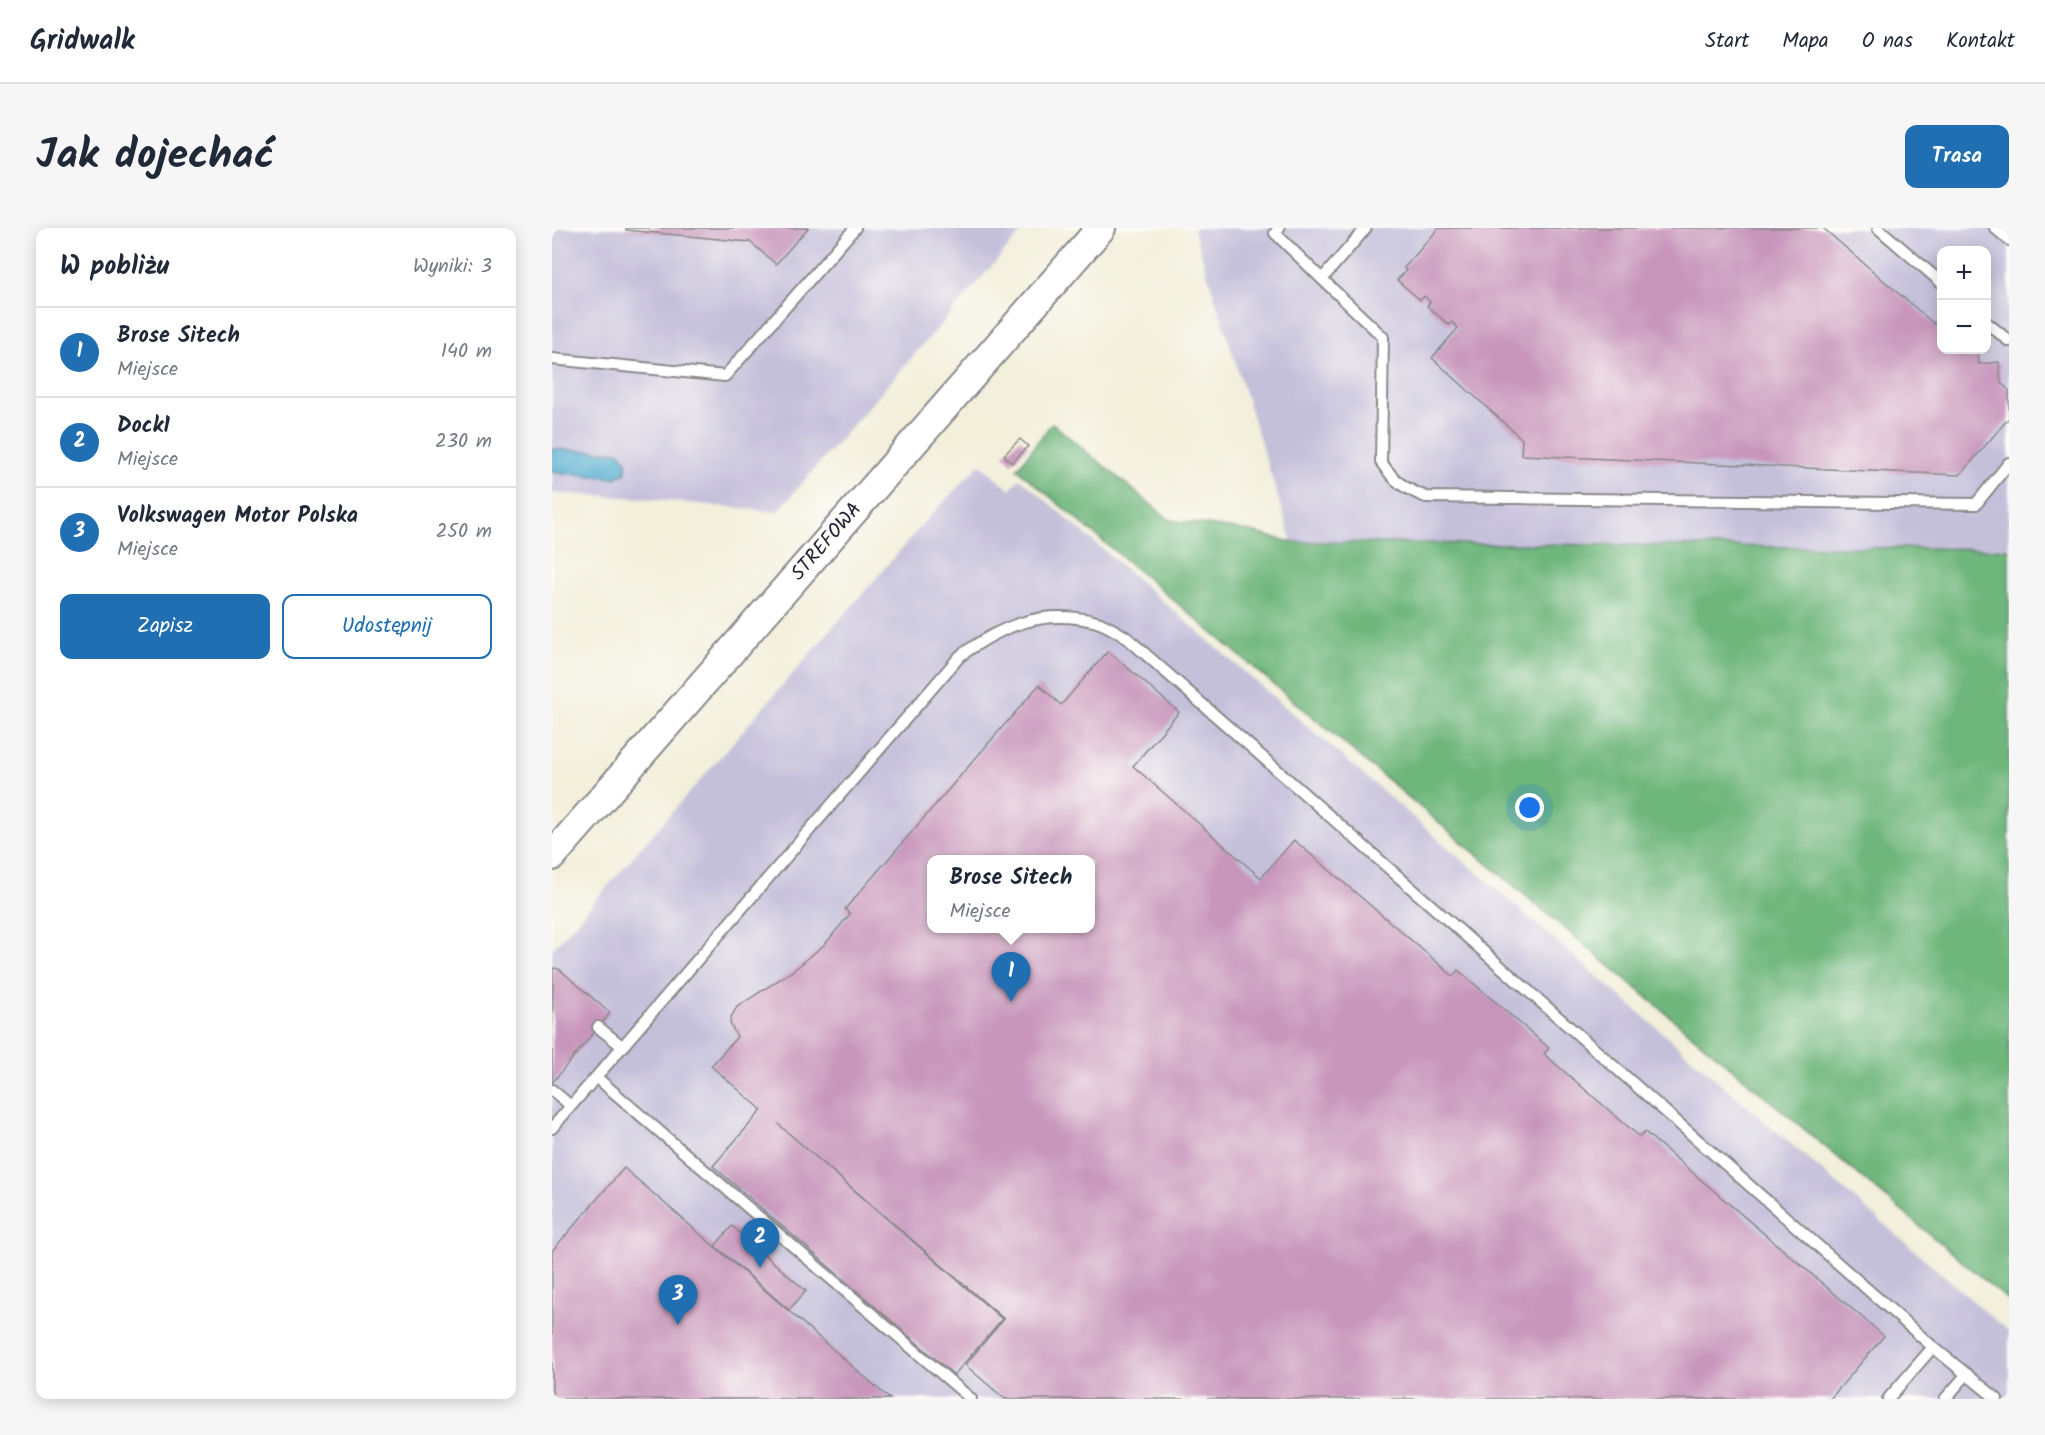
<!DOCTYPE html>
<html lang="pl">
<head>
<meta charset="utf-8">
<style>
	:root { --surface:#fff; --page:#f6f6f7; --text:#1f2937; --muted:#747a83; --line:#e0e1e3; --accent:#1f6fb2 }
	body { margin:0; font-family:Kalam,sans-serif; background:var(--page); color:var(--text) }
	.controls { position:absolute; right:18px; top:18px; display:grid; overflow:hidden; border-radius:12px; box-shadow:0 3px 15px #0003 }
	.controls button { width:54px; height:54px; display:grid; place-items:center; padding:0; border:0; border-bottom:2px solid var(--line); background:var(--surface); color:var(--text); font:30px sans-serif }
	.you { position:absolute; left:978px; top:580px; width:21px; height:21px; margin:-15px; border:4px solid #fff; border-radius:50%; background:#1a73e8; box-shadow:0 0 0 9px #1a73e833 }
	.badge { display:grid; place-items:center; width:39px; height:39px; border-radius:50%; background:var(--accent); color:#fff; font-size:20px; font-weight:700 }
	.pin { position:absolute; translate:-50% -50px; filter:drop-shadow(0 2px 3px #0008) }
	.pin::after { content:''; position:absolute; top:32px; width:21px; height:18px; background:inherit; clip-path:polygon(0 0,100% 0,50% 100%) }
	.popup { position:absolute; left:375px; top:627px; width:168px; height:78px; box-sizing:border-box; display:grid; place-content:center; border-radius:12px; background:var(--surface); filter:drop-shadow(0 2px 4px #0005); font-size:20px; white-space:nowrap; color:var(--muted) }
	.popup b { font-size:22px; color:var(--text) }
	.popup::after { content:''; position:absolute; left:50%; top:100%; margin-left:-12px; border:12px solid transparent; border-top-color:var(--surface) }
	.list { margin:0; padding:0; list-style:none }
	h2 { display:flex; justify-content:space-between; align-items:center; height:78px; margin:0; padding:0 24px; font-size:26px }
	h2 small { font-size:20px; font-weight:400; color:var(--muted) }
	.list li { display:grid; grid-template-columns:39px 1fr auto; gap:18px; align-items:center; box-sizing:border-box; height:90px; padding:0 24px; border-top:2px solid var(--line) }
	.list b { display:block; font-size:22px; white-space:nowrap }
	.list p { margin:0; font-size:20px; white-space:nowrap; color:var(--muted) }
	.list em { font-size:20px; font-style:normal; color:var(--muted) }
	.actions { display:flex; gap:12px; padding:18px 24px }
	.actions a { flex:1; padding:14px 0; border:2px solid var(--accent); border-radius:12px; text-align:center; font-size:21px; color:var(--accent) }
	.actions .main { background:var(--accent); color:#fff }
	.map { position:relative; flex:none; width:1457px; height:1171px; overflow:hidden; border-radius:12px }
	header { display:flex; align-items:center; gap:36px; box-sizing:border-box; height:84px; padding:0 30px; background:var(--surface); border-bottom:2px solid var(--line) }
	header strong { font-size:28px }
	nav { display:flex; gap:33px; margin-inline-start:auto; font-size:21px }
	.intro { display:flex; align-items:center; justify-content:space-between; box-sizing:border-box; height:144px; padding:0 36px }
	h1 { margin:0; font-size:42px }
	.button { padding:15px 27px; border-radius:12px; background:var(--accent); color:#fff; font-size:21px; font-weight:700 }
	main { display:flex; gap:36px; padding:0 36px }
	aside { flex:1; background:var(--surface); border-radius:12px; box-shadow:0 3px 15px #0003 }
	.map>svg:first-child { display:block }
</style>
</head>
<body>
<header>
<strong>Gridwalk</strong>
<nav><a>Start</a><a>Mapa</a><a>O nas</a><a>Kontakt</a></nav>
</header>
<div class="intro"><h1>Jak dojechać</h1><a class="button">Trasa</a></div>
<main>
<aside>
<h2>W pobliżu<small>Wyniki: 3</small></h2>
<ul class="list">
<li><span class="badge">1</span><div><b>Brose Sitech</b><p>Miejsce</p></div><em>140 m</em></li>
<li><span class="badge">2</span><div><b>Dock1</b><p>Miejsce</p></div><em>230 m</em></li>
<li><span class="badge">3</span><div><b>Volkswagen Motor Polska</b><p>Miejsce</p></div><em>250 m</em></li>
</ul>
<div class="actions"><a class="main">Zapisz</a><a>Udostępnij</a></div>
</aside>
<div class="map">
<svg width="1457" height="1171" viewBox="0 0 1457 1171">
	<rect width="100%" height="100%" fill="#fdfcf7"/>
	<filter id="ink" filterUnits="userSpaceOnUse"><feTurbulence type="fractalNoise" baseFrequency=".0167" numOctaves="2"/><feDisplacementMap in="SourceGraphic" scale="12" xChannelSelector="R" yChannelSelector="G"/><feConvolveMatrix kernelMatrix="1 2 1 2 8 2 1 2 1" color-interpolation-filters="sRGB"/></filter>
	<filter id="wash" filterUnits="userSpaceOnUse"><feTurbulence type="fractalNoise" baseFrequency=".008" numOctaves="4" result="noise"/><feDisplacementMap in="SourceGraphic" scale="24" xChannelSelector="R" yChannelSelector="G"/><feGaussianBlur stdDeviation="1.35" result="paint"/><feColorMatrix in="noise" values="0 0 0 0 0 0 0 0 0 0 0 0 0 0 0 0 0 1.4 0 .05"/><feComposite in="paint" operator="in"/></filter>
	<g filter="url(#wash)">
		<rect width="100%" height="100%" fill="#f2efdb"/>
		<!-- industrial -->
		<path fill="#c5c0da" fill-rule="evenodd" d="M 0,0 L 473,0 L 225,284 L 88,270 L 0,265 Z
			M 641,0 L 1457,0 L 1457,321 L 740,314 ZM 1390,22 L 1434,22 L 1434,122 L 1390,122 Z
			M 428,236 L 458,262 L 468,250 L 1457,1104 L 1457,1171 L 0,1171 L 0,722 L 378,288 ZM 380,632 L 538,632 L 538,700 L 380,700 Z"/>
		<!-- forest -->
		<path fill="#6eb67c" stroke="#486c5c" stroke-width="1.5" d="M 500,195 L 618,292 L 692,302 L 740,314 L 1457,321 L 1457,1073 L 465,241 Z"/>
		<!-- water -->
		<path fill="#52add0" stroke="#3a6886" stroke-width="1.5" d="M 0,221 L 67,224 L 74,232 L 74,245 L 63,250 L 0,244 Z"/>
		<g id="blocks">
			<!-- building -->
			<path fill="#c896bb" fill-rule="evenodd" d="M 74,0 L 256,0 L 224,36 L 198,14 L 74,2 Z
				M 887,0 L 1271,0 L 1382,96 L 1390,96 L 1390,122 L 1426,122 L 1427,136 L 1447,134 L 1449,155 L 1457,162 L 1457,190 L 1408,247 L 969,227 L 970,211 L 880,130 L 906,100 L 900,94 L 897,97 L 875,78 L 878,74 L 872,68 L 868,72 L 845,52 L 854,43 L 852,40 Z
				M 468,211 L 476,218 L 460,235 L 452,227 Z
				M 556,423 L 627,484 L 581,538 L 709,650 L 742,612 L 901,748 L 906,742 L 997,820 L 992,826 L 1088,909 L 1093,904 L 1332,1108 L 1278,1171 L 453,1171 L 413,1137 L 452,1091 L 226,896 L 450,1091 L 402,1147 L 161,938 L 210,882 L 159,838 L 185,809 L 178,795 L 179,789 L 185,779 L 242,742 L 273,716 L 298,686 L 293,681 L 487,457 L 509,477 ZM 380,632 L 538,632 L 538,700 L 380,700 Z
				M 1,740 L 7,741 L 58,785 L 0,855 Z
				M 72,940 L 338,1171 L 0,1171 L 0,1023 Z
				M 180,998 L 254,1063 L 237,1082 L 163,1018 Z"/>
		</g>
	</g>
	<g filter="url(#ink)">
		<use href="#blocks" fill-opacity="0" stroke="#8a888b" stroke-width="1.5"/>
		<g fill="none" stroke-linecap="round" stroke-linejoin="round">
			<!-- service casing -->
			<g stroke="#8a888b" stroke-width="14">
				<path id="service" d="M 727,0 L 723,5 L 770,51
					M 814,0 L 770,51 L 831,109 L 829,234 C 843,254 851,260 874,269 L 1424,276 L 1457,235
					M 1326,0 L 1390,55
					M 1443,0 L 1457,12
					M 1434,94 L 1457,113
					M 0,131 L 173,148 L 303,0
					M 46,799 L 71,819
					M 44,849 L 419,1171
					M 0,862 L 19,878
					M 0,900 L 408,428 C 450,397 492,380 545,394 C 555,397 565,404 574,409 L 1381,1119 L 1445,1171
					M 1336,1171 L 1381,1119
					M 1393,1171 L 1415,1146"/>
			</g>
			<!-- tertiary casing -->
			<g stroke="#8a888b" stroke-width="32">
				<path id="tertiary" d="M 0,628 L 549,0"/>
			</g>
			<!-- service -->
			<use href="#service" stroke="#fff" stroke-width="10"/>
			<!-- tertiary -->
			<use href="#tertiary" stroke="#fff" stroke-width="28"/>
		</g>
	</g>
	<g text-anchor="middle" dominant-baseline="central" stroke-width="4.5" stroke-linejoin="round" paint-order="stroke">
		<!-- street labels -->
		<g font-size="20" fill="#22223b" stroke="#fdfcf7">
			<text transform="translate(275 314) rotate(-49)">STREFOWA</text>
		</g>
	</g>
</svg>
<div class="controls">
<button>+</button>
<button>−</button>
</div>
<div class="you"></div>
<div class="pin badge" style="left:459px;top:774px">1</div>
<div class="popup"><b>Brose Sitech</b>Miejsce</div>
<div class="pin badge" style="left:208px;top:1040px">2</div>
<div class="pin badge" style="left:126px;top:1097px">3</div>
</div>
</main>
</body>
</html>
